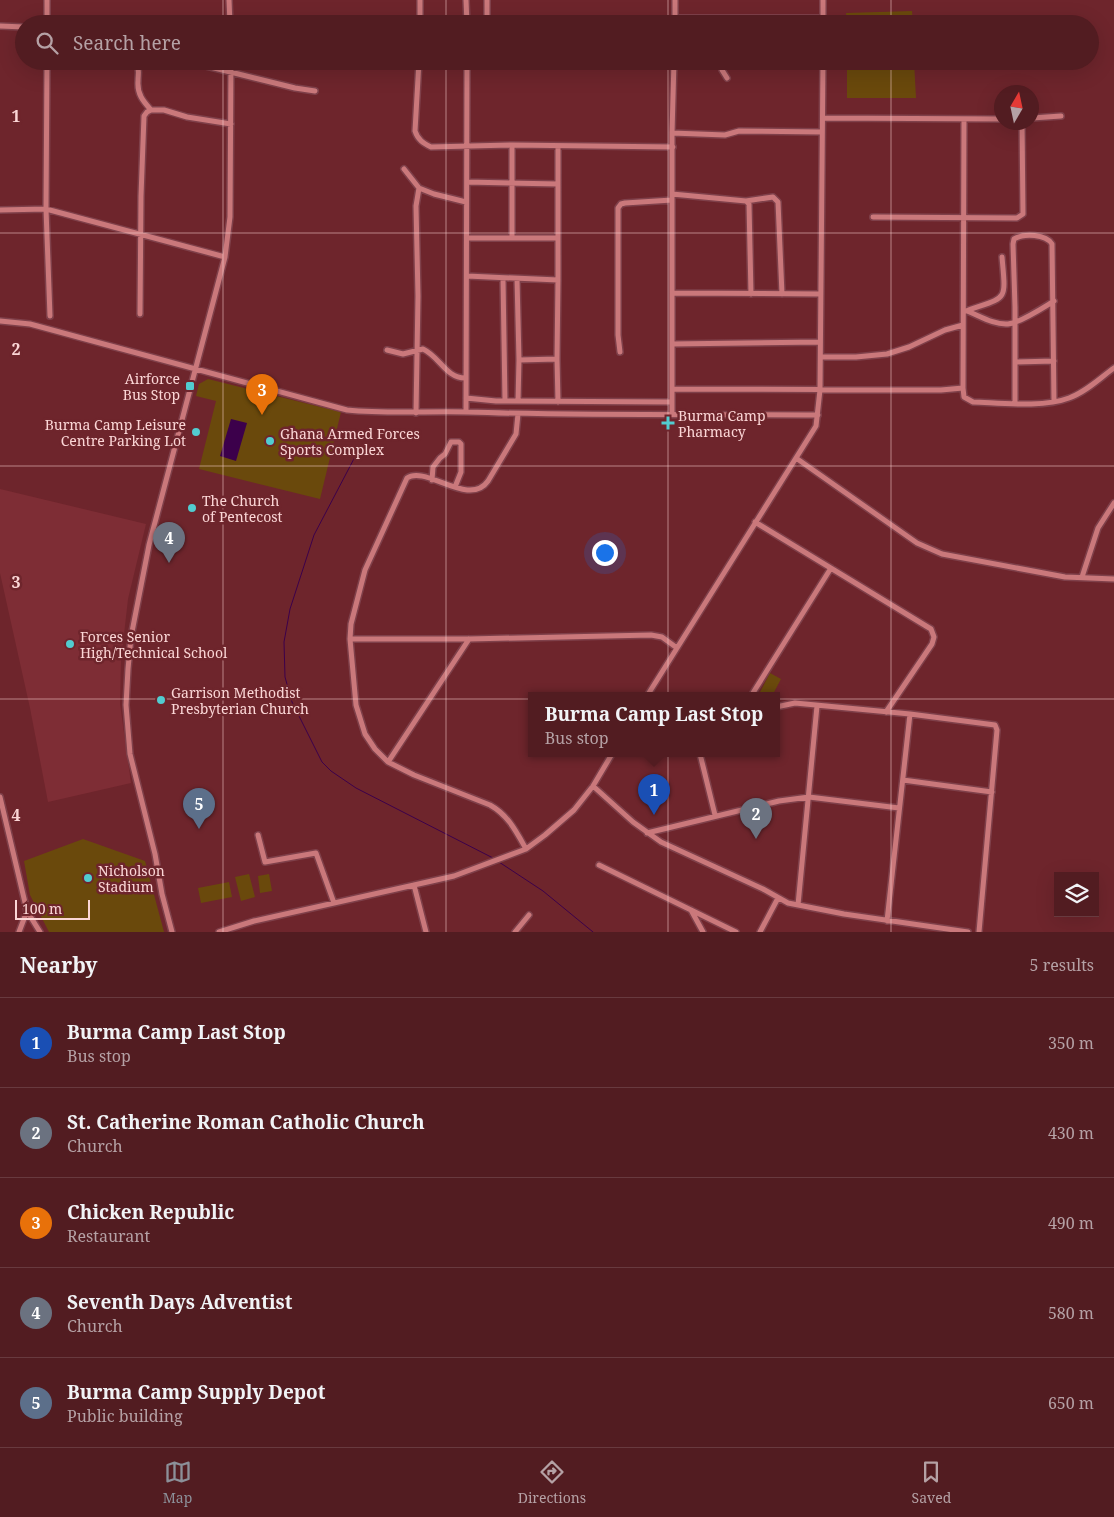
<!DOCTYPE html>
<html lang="en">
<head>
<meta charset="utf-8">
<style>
	:root { --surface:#521c21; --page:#58252a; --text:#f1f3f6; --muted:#b5a1a5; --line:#683a3f; --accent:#8c9099 }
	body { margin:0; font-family:"Noto Serif",serif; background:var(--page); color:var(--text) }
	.controls { position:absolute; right:15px; bottom:15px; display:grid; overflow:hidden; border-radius:0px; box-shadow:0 5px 20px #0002 }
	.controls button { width:45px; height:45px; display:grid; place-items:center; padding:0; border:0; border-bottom:1px solid var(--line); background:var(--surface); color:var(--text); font:25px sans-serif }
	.compass { position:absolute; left:994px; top:85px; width:45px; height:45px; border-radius:50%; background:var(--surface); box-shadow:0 5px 20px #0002; rotate:9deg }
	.scale { position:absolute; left:15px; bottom:12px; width:75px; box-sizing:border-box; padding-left:5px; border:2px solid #fbd6d6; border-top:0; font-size:14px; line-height:18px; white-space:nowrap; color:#fbd6d6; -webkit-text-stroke:4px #6e252c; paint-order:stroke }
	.you { position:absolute; left:604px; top:552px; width:18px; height:18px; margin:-12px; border:4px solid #fff; border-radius:50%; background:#1a73e8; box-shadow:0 0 0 8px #1a73e833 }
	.badge { display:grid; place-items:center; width:32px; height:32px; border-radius:50%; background:var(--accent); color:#fff; font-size:16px; font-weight:700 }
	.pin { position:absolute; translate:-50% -41px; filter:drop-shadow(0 1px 2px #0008) }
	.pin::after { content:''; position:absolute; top:26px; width:18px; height:15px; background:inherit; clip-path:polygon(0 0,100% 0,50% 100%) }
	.popup { position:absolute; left:528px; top:692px; width:252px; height:65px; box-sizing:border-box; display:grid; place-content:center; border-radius:0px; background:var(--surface); filter:drop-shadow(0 1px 4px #0005); font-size:16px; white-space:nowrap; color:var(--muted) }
	.popup b { font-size:19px; color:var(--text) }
	.popup::after { content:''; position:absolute; left:50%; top:100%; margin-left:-10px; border:10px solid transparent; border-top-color:var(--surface) }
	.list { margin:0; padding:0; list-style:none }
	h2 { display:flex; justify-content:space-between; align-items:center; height:65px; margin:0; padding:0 20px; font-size:21px }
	h2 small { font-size:16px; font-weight:400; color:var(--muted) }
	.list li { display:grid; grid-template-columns:32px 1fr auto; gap:15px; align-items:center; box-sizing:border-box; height:90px; padding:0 20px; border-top:1px solid var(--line) }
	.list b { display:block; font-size:19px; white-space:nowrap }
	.list p { margin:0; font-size:16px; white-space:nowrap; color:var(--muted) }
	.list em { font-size:16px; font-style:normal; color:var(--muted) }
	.icon { flex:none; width:28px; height:28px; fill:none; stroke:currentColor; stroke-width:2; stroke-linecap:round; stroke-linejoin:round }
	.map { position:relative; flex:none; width:1114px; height:932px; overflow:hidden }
	.search { position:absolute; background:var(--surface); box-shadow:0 5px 20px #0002; left:15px; right:15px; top:15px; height:55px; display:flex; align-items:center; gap:12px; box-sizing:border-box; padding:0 18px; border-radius:28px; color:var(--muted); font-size:19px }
	.sheet { height:515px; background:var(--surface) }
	nav { display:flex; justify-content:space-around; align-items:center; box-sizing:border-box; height:70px; border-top:1px solid var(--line); background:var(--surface); font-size:14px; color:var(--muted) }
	nav a { display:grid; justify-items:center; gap:2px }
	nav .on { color:var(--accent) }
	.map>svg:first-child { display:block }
</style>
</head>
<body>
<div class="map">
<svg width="1114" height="932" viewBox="0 0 1114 932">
	<rect width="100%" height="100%" fill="#6e252c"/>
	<!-- built -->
	<path fill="#7e2d35" d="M 0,489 L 146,524 L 128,599 L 121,661 L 120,704 L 131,783 L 48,802 L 30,708 L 0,573 Z"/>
	<!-- green -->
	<path fill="#6a490c" d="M 912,11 L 913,24 L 847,24 L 846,13 Z
		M 847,61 L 914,61 L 916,98 L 847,98 Z
		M 208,379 L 341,412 L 320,499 L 199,469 L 216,401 L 196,396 L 199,384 Z
		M 770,673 L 781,679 L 772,696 L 768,696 L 760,692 Z
		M 83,839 L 145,861 L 164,932 L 49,932 L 30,895 L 24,861 Z
		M 249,874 L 255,897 L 241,901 L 235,877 Z
		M 269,874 L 272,891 L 260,893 L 258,876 Z
		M 229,882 L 232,897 L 201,903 L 198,888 Z"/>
	<!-- water -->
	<path fill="#3c004b" d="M 231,419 L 247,423 L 236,461 L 220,456 Z"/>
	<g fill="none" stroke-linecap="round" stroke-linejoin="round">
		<!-- stream -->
		<path stroke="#3c004b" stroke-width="1" d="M 357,453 L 314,535 L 290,609 L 284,642 L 285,677 L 292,702 L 322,762 L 331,771 L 356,788 L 493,858
			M 499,862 L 543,891 L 593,932"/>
		<!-- street casing -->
		<g stroke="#7f404a" stroke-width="8">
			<path id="street" d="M 47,0 L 47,24
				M 229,0 L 230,24
				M 466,0 L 467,24
				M 487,0 L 487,24
				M 675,0 L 675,24
				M 675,18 L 823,18
				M 420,24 L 420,0
				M 823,24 L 823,0
				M 0,26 L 24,27
				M 47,61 L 46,209 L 50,316
				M 136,61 C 140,69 138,73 138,81 C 137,94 143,101 151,110
				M 186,61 L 295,88 L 315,91
				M 419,61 L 415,131 C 418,140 423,143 431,147 L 512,145 L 673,147
				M 721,61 L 722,70 L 727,78
				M 823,118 L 1002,119
				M 1032,118 L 1061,116
				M 964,119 L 963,388 L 964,397 L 973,402 C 1001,403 1043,408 1069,398 C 1086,392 1100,378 1114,368
				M 672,133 L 725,135 L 739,131 L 822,132
				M 404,169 L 419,188 L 434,194 L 466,202
				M 467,182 L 558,184
				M 672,194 L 746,201 L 749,204 L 751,294
				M 746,201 L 773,197 L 778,202 L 782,294
				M 0,210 L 46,209 L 225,257
				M 873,217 L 1017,218 L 1023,214 L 1022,122
				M 467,238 L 558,238
				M 512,238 L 512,145
				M 467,276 L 558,280
				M 503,279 L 505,401
				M 517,279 L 519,360
				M 672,293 L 820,294
				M 966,311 C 1008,296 1006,303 1002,257
				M 967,311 C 980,316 994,325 1008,324 C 1020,323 1044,307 1054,301
				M 140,314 L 141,196 L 144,116 L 147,112 L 151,110 L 164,110 L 187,117 L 231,124
				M 0,321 L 30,324 L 347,410 C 387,414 427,411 468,412 C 585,416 701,414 818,415
				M 672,344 L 820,342
				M 387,350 L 403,354 L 423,349 C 440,357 446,378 465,378
				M 620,352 L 618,335 L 618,208 L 621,204 L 625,203 L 672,200
				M 821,357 L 856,357 L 887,354 L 909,347 L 945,330 L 963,325
				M 557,359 L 558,402
				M 1015,362 L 1054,361
				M 672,389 L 941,390 L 963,388
				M 466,398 L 496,401 L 672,402
				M 518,401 L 519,360 L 557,359 L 558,280 L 558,146
				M 1015,403 L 1015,307 L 1013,244 L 1014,239 C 1024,233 1046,234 1052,244 L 1054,402
				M 466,412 L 467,61
				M 416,413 L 418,296 L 416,206 L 419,188
				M 518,414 L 516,434 L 488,481 C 469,508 426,465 407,478 L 365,570 L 351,624 L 350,639 L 356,705 L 365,734 L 375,749 L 388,762 L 414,775 L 490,805 C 508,815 516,831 526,849
				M 672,414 L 672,133 L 674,61
				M 796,458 L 917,543 L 942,554 L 1065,577 L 1114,579
				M 432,480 L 433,467 L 440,458 L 445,454 L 451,442 L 459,442 L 461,444 L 461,472 L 455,487
				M 755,522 L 931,629 L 934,637 L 932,644 L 886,712
				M 1082,577 L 1098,528 L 1114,503
				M 350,639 L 469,639 L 651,635 L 662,637 L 677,648
				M 647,696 L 816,426 L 820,390 L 823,61
				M 751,696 L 831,568
				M 776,707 L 795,703 L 910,714 L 995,725 L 997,730 L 979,932
				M 700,754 L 715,815
				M 388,762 L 469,639
				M 903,780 L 992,792
				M 593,786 L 633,822 L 661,842 L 763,889 L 788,903 L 844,914 L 968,932
				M 0,797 L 27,911 L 19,932
				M 647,833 L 779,801 L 809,797 L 899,808
				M 258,835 L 265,862 L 316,853 L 334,903
				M 599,865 L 736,932
				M 414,885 L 426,932
				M 798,905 L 817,706
				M 691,910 L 703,932
				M 27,911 L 40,932
				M 887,921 L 910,714
				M 172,932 L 162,894 L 155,854 L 130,754 L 126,705 L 128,669 L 131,637 L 149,545 L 225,257 L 230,217 L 231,61
				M 219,932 L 254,921 L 454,876 L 526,849 L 545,835 L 574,810 L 593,786 L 612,754
				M 515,932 L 529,915
				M 760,932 L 778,898"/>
		</g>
		<!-- street -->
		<use href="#street" stroke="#ca787b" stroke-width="5"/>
	</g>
	<!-- grid -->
	<path fill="none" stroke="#fbd6d6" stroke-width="1" stroke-opacity="0.55" d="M 223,0 L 223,24M 446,0 L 446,24M 668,0 L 668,24M 891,0 L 891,24M 223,61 L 223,932M 446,61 L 446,932M 668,61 L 668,932M 891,61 L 891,932M 0,233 L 1114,233M 0,466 L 1114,466M 0,699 L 1114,699"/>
	<!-- markers -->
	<g fill="#52ccd0" stroke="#6e252c" stroke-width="2">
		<rect x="185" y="381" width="10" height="10" rx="2.5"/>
		<path d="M665.5 415.5h5v5h5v5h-5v5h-5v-5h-5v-5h5z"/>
		<circle cx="196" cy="432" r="5"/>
		<circle cx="270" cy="441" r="5"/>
		<circle cx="192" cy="508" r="5"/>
		<circle cx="70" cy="644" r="5"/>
		<circle cx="161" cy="700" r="5"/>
		<circle cx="88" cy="878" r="5"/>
	</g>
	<g text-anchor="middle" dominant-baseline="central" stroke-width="5" stroke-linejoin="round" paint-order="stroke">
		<!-- poi labels -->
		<g font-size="14" fill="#fbd6d6" stroke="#6e252c" text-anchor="start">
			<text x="180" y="378" text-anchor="end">Airforce<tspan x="180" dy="16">Bus Stop</tspan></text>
			<text x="678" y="415">Burma Camp<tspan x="678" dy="16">Pharmacy</tspan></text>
			<text x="186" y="424" text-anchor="end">Burma Camp Leisure<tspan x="186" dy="16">Centre Parking Lot</tspan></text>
			<text x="280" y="433">Ghana Armed Forces<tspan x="280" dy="16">Sports Complex</tspan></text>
			<text x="202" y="500">The Church<tspan x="202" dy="16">of Pentecost</tspan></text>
			<text x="80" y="636">Forces Senior<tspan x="80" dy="16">High/Technical School</tspan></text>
			<text x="171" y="692">Garrison Methodist<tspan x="171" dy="16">Presbyterian Church</tspan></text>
			<text x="98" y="870">Nicholson<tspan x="98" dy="16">Stadium</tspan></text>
		</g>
	</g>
	<g font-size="16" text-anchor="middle" font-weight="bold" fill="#fbd6d6" stroke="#6e252c" stroke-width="5" stroke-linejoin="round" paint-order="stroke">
		<text x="16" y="122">1</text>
		<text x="16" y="355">2</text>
		<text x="16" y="588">3</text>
		<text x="16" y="821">4</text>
	</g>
</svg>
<div class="controls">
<button><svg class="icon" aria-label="layers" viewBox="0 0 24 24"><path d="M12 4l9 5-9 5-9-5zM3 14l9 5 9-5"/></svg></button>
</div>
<svg class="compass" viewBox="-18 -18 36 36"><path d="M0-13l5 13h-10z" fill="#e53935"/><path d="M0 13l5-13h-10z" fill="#b5a1a5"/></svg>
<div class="scale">100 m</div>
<div class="you"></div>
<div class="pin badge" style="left:654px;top:815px;background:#1a4fb4">1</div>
<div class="popup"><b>Burma Camp Last Stop</b>Bus stop</div>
<div class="pin badge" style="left:756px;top:839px;background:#6b7280">2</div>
<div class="pin badge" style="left:262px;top:415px;background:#e8710a">3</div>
<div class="pin badge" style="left:169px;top:563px;background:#6b7280">4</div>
<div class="pin badge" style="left:199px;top:829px;background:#5c6f8a">5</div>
<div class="search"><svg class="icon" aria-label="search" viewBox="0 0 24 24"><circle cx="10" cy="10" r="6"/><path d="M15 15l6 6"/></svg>Search here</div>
</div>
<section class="sheet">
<h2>Nearby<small>5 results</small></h2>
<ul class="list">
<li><span class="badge" style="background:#1a4fb4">1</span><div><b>Burma Camp Last Stop</b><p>Bus stop</p></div><em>350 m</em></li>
<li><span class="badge" style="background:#6b7280">2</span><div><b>St. Catherine Roman Catholic Church</b><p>Church</p></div><em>430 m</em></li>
<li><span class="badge" style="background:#e8710a">3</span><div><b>Chicken Republic</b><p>Restaurant</p></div><em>490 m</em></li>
<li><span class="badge" style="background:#6b7280">4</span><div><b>Seventh Days Adventist</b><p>Church</p></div><em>580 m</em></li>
<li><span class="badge" style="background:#5c6f8a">5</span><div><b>Burma Camp Supply Depot</b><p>Public building</p></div><em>650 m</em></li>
</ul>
</section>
<nav>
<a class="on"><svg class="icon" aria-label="map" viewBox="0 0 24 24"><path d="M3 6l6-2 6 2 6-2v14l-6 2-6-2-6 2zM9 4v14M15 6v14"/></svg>Map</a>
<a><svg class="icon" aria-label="directions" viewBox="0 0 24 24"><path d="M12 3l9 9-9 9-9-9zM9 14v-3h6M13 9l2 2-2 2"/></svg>Directions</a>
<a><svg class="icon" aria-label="saved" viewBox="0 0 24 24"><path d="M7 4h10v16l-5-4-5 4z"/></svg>Saved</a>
</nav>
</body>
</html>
